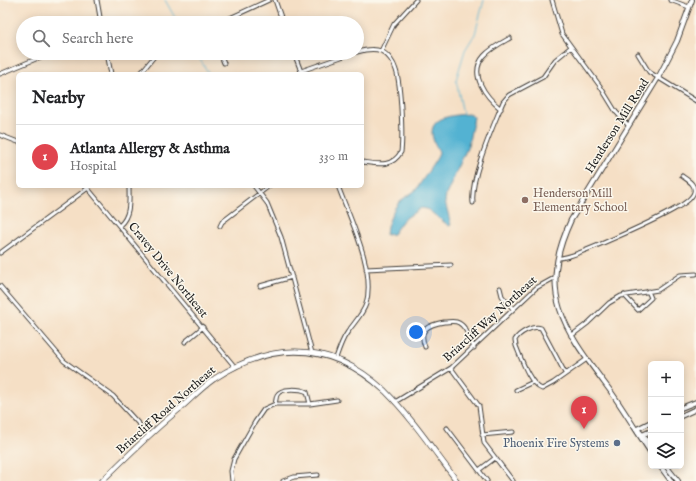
<!DOCTYPE html>
<html lang="en">
<head>
<meta charset="utf-8">
<style>
	:root { --surface:#fff; --page:#f6f6f6; --text:#202124; --muted:#757577; --line:#e0e0e0; --accent:#d1495b }
	body { margin:0; font-family:"IM FELL English",serif; background:var(--page); color:var(--text) }
	.controls { position:absolute; right:12px; bottom:12px; display:grid; overflow:hidden; border-radius:6px; box-shadow:0 2px 10px #0003 }
	.controls button { width:36px; height:36px; display:grid; place-items:center; padding:0; border:0; border-bottom:1px solid var(--line); background:var(--surface); color:var(--text); font:20px sans-serif }
	.you { position:absolute; left:416px; top:332px; width:14px; height:14px; margin:-10px; border:3px solid #fff; border-radius:50%; background:#1a73e8; box-shadow:0 0 0 6px #1a73e833 }
	.badge { display:grid; place-items:center; width:26px; height:26px; border-radius:50%; background:var(--accent); color:#fff; font-size:13px; font-weight:700 }
	.pin { position:absolute; translate:-50% -33px; filter:drop-shadow(0 1px 2px #0008) }
	.pin::after { content:''; position:absolute; top:21px; width:14px; height:12px; background:inherit; clip-path:polygon(0 0,100% 0,50% 100%) }
	.list { margin:0; padding:0; list-style:none }
	h2 { display:flex; justify-content:space-between; align-items:center; height:52px; margin:0; padding:0 16px; font-size:17px }
	h2 small { font-size:13px; font-weight:400; color:var(--muted) }
	.list li { display:grid; grid-template-columns:26px 1fr auto; gap:12px; align-items:center; box-sizing:border-box; height:64px; padding:0 16px; border-top:1px solid var(--line) }
	.list b { display:block; font-size:15px; white-space:nowrap }
	.list p { margin:0; font-size:13px; white-space:nowrap; color:var(--muted) }
	.list em { font-size:13px; font-style:normal; color:var(--muted) }
	.icon { flex:none; width:22px; height:22px; fill:none; stroke:currentColor; stroke-width:2; stroke-linecap:round; stroke-linejoin:round }
	.map { position:relative; flex:none; width:696px; height:481px; overflow:hidden }
	.search { position:absolute; background:var(--surface); box-shadow:0 2px 10px #0003; left:16px; top:16px; width:348px; height:44px; display:flex; align-items:center; gap:10px; box-sizing:border-box; padding:0 14px; border-radius:22px; color:var(--muted); font-size:15px }
	.panel { position:absolute; background:var(--surface); box-shadow:0 2px 10px #0003; left:16px; top:72px; width:348px; height:116px; border-radius:6px }
	.map>svg:first-child { display:block }
</style>
</head>
<body>
<div class="map">
<svg width="696" height="481" viewBox="0 0 696 481">
	<rect width="100%" height="100%" fill="#fbf7ec"/>
	<filter id="ink" filterUnits="userSpaceOnUse"><feTurbulence type="fractalNoise" baseFrequency=".025" numOctaves="2"/><feDisplacementMap in="SourceGraphic" scale="8" xChannelSelector="R" yChannelSelector="G"/><feConvolveMatrix kernelMatrix="1 2 1 2 8 2 1 2 1" color-interpolation-filters="sRGB"/></filter>
	<filter id="wash" filterUnits="userSpaceOnUse"><feTurbulence type="fractalNoise" baseFrequency=".012" numOctaves="4" result="noise"/><feDisplacementMap in="SourceGraphic" scale="16" xChannelSelector="R" yChannelSelector="G"/><feGaussianBlur stdDeviation="0.9" result="paint"/><feColorMatrix in="noise" values="0 0 0 0 0 0 0 0 0 0 0 0 0 0 0 0 0 1.4 0 .05"/><feComposite in="paint" operator="in"/></filter>
	<g filter="url(#wash)">
		<rect width="100%" height="100%" fill="#f5dfc5"/>
		<!-- water -->
		<path fill="#53b2d2" stroke="#386777" d="M 471,114 L 474,117 L 468,146 L 446,195 L 445,201 L 451,225 L 449,226 L 427,209 L 421,208 L 403,220 L 393,234 L 386,235 L 387,226 L 394,209 L 400,201 L 416,190 L 437,158 L 439,152 C 420,120 443,115 471,114 Z"/>
		<g fill="none" stroke-linecap="round" stroke-linejoin="round">
			<!-- stream -->
			<path stroke="#53b2d2" stroke-width="1" d="M 165,0 L 178,23
				M 196,53 L 209,74
				M 463,114 L 456,80 L 465,50 L 475,34 L 484,0"/>
		</g>
	</g>
	<g filter="url(#ink)">
		<g fill="none" stroke-linecap="round" stroke-linejoin="round">
			<!-- minor casing -->
			<g stroke="#3d3935" stroke-width="5">
				<path id="minor" d="M 97,0 L 101,23
					M 275,0 L 283,23
					M 552,0 L 562,34 L 600,86 L 616,112 L 628,125
					M 670,0 L 689,7
					M 219,23 L 269,0
					M 381,51 L 394,24 L 416,0
					M 357,52 C 364,50 374,48 381,51 C 388,54 394,63 396,70 C 401,85 403,136 401,152 C 392,168 377,164 362,162
					M 107,53 L 111,74
					M 220,53 L 224,63
					M 294,53 L 302,74
					M 638,54 L 649,72 L 696,101
					M 301,71 L 353,53
					M 0,74 L 50,53
					M 140,74 L 157,53
					M 501,109 C 486,97 468,74 484,56 C 491,48 501,43 510,38
					M 0,135 L 18,142
					M 86,186 L 235,367
					M 254,186 L 267,203 L 281,237 L 312,353
					M 473,203 C 470,177 493,127 503,102 L 509,95 L 543,77 L 555,60 L 571,47
					M 120,225 C 131,215 129,200 129,186
					M 220,226 L 222,222 L 269,186
					M 0,253 L 88,188
					M 559,258 C 573,259 657,219 673,210 C 680,206 692,200 694,192 C 696,184 687,180 682,176
					M 366,269 L 451,265
					M 0,286 L 64,361 L 113,396 L 149,435
					M 260,286 L 292,277
					M 500,288 L 502,296 L 513,309
					M 624,295 L 638,310 L 651,298 L 648,291
					M 571,336 L 588,323 L 609,303 L 621,296 L 658,290 L 680,275 L 696,274
					M 185,342 L 203,327
					M 425,347 C 418,329 428,325 444,322 C 449,322 455,320 459,323 C 467,327 470,340 474,348
					M 336,358 C 339,349 342,340 347,333 C 353,324 363,314 366,304 C 376,270 350,219 338,186
					M 451,368 L 479,406 L 484,443 L 513,481
					M 565,373 L 541,328 C 533,325 519,333 515,340 L 516,346 C 521,358 530,385 542,389 L 553,383 L 587,359
					M 516,390 L 533,382
					M 395,402 L 451,368 L 536,288 L 556,277
					M 275,404 C 276,401 276,397 277,395 C 281,387 301,389 307,392 L 310,404
					M 447,428 L 487,481
					M 482,435 L 513,432
					M 479,470 L 495,458
					M 232,481 L 231,471 L 234,459 L 255,422 L 264,409 L 275,404 L 310,404 L 337,400
					M 283,481 L 294,477 L 318,475"/>
			</g>
			<!-- tertiary casing -->
			<g stroke="#3d3935" stroke-width="6">
				<path id="tertiary" d="M 681,408 L 696,402
					M 681,416 L 696,409
					M 637,429 L 651,422
					M 638,430 L 651,445
					M 642,435 L 651,431
					M 651,453 C 637,432 624,410 609,389 C 565,330 536,295 571,220 L 658,78 L 677,41 L 692,0
					M 660,466 L 671,481
					M 666,466 L 678,481"/>
			</g>
			<!-- secondary casing -->
			<g stroke="#3d3935" stroke-width="6">
				<path id="secondary" d="M 102,481 C 126,457 151,433 177,411 C 189,401 201,388 214,379 C 274,340 331,341 385,391 C 412,418 434,451 457,481"/>
			</g>
			<!-- minor -->
			<use href="#minor" stroke="#fff" stroke-width="3"/>
			<!-- tertiary -->
			<use href="#tertiary" stroke="#fff" stroke-width="4"/>
			<!-- secondary -->
			<use href="#secondary" stroke="#fff" stroke-width="4.5"/>
		</g>
	</g>
	<!-- markers -->
	<circle fill="#8d6e63" stroke="#fbf7ec" stroke-width="1.5" cx="525" cy="200" r="4"/>
	<circle fill="#5c6f8a" stroke="#fbf7ec" stroke-width="1.5" cx="617" cy="443" r="4"/>
	<g text-anchor="middle" dominant-baseline="central" stroke-width="3" stroke-linejoin="round" paint-order="stroke">
		<!-- street labels -->
		<g font-size="12" fill="#1c1c1c" stroke="#fbf7ec">
			<text transform="translate(617 126) rotate(-58)">Henderson Mill Road</text>
			<text transform="translate(168 270) rotate(51)">Cravey Drive Northeast</text>
			<text transform="translate(490 319) rotate(-42)">Briarcliff Way Northeast</text>
			<text transform="translate(166 410) rotate(-41)">Briarcliff Road Northeast</text>
		</g>
		<!-- education labels -->
		<g font-size="12" fill="#785e54" stroke="#fbf7ec" text-anchor="start">
			<text x="533" y="193">Henderson Mill<tspan x="533" dy="14">Elementary School</tspan></text>
		</g>
		<!-- service labels -->
		<g font-size="12" fill="#4e5e75" stroke="#fbf7ec" text-anchor="end">
			<text x="609" y="443">Phoenix Fire Systems</text>
		</g>
	</g>
</svg>
<div class="controls">
<button>+</button>
<button>−</button>
<button><svg class="icon" aria-label="layers" viewBox="0 0 24 24"><path d="M12 4l9 5-9 5-9-5zM3 14l9 5 9-5"/></svg></button>
</div>
<div class="you"></div>
<div class="pin badge" style="left:584px;top:429px;background:#e0444e">1</div>
<div class="search"><svg class="icon" aria-label="search" viewBox="0 0 24 24"><circle cx="10" cy="10" r="6"/><path d="M15 15l6 6"/></svg>Search here</div>
<section class="panel">
<h2>Nearby<small></small></h2>
<ul class="list">
<li><span class="badge" style="background:#e0444e">1</span><div><b>Atlanta Allergy &amp; Asthma</b><p>Hospital</p></div><em>330 m</em></li>
</ul>
</section>
</div>
</body>
</html>
